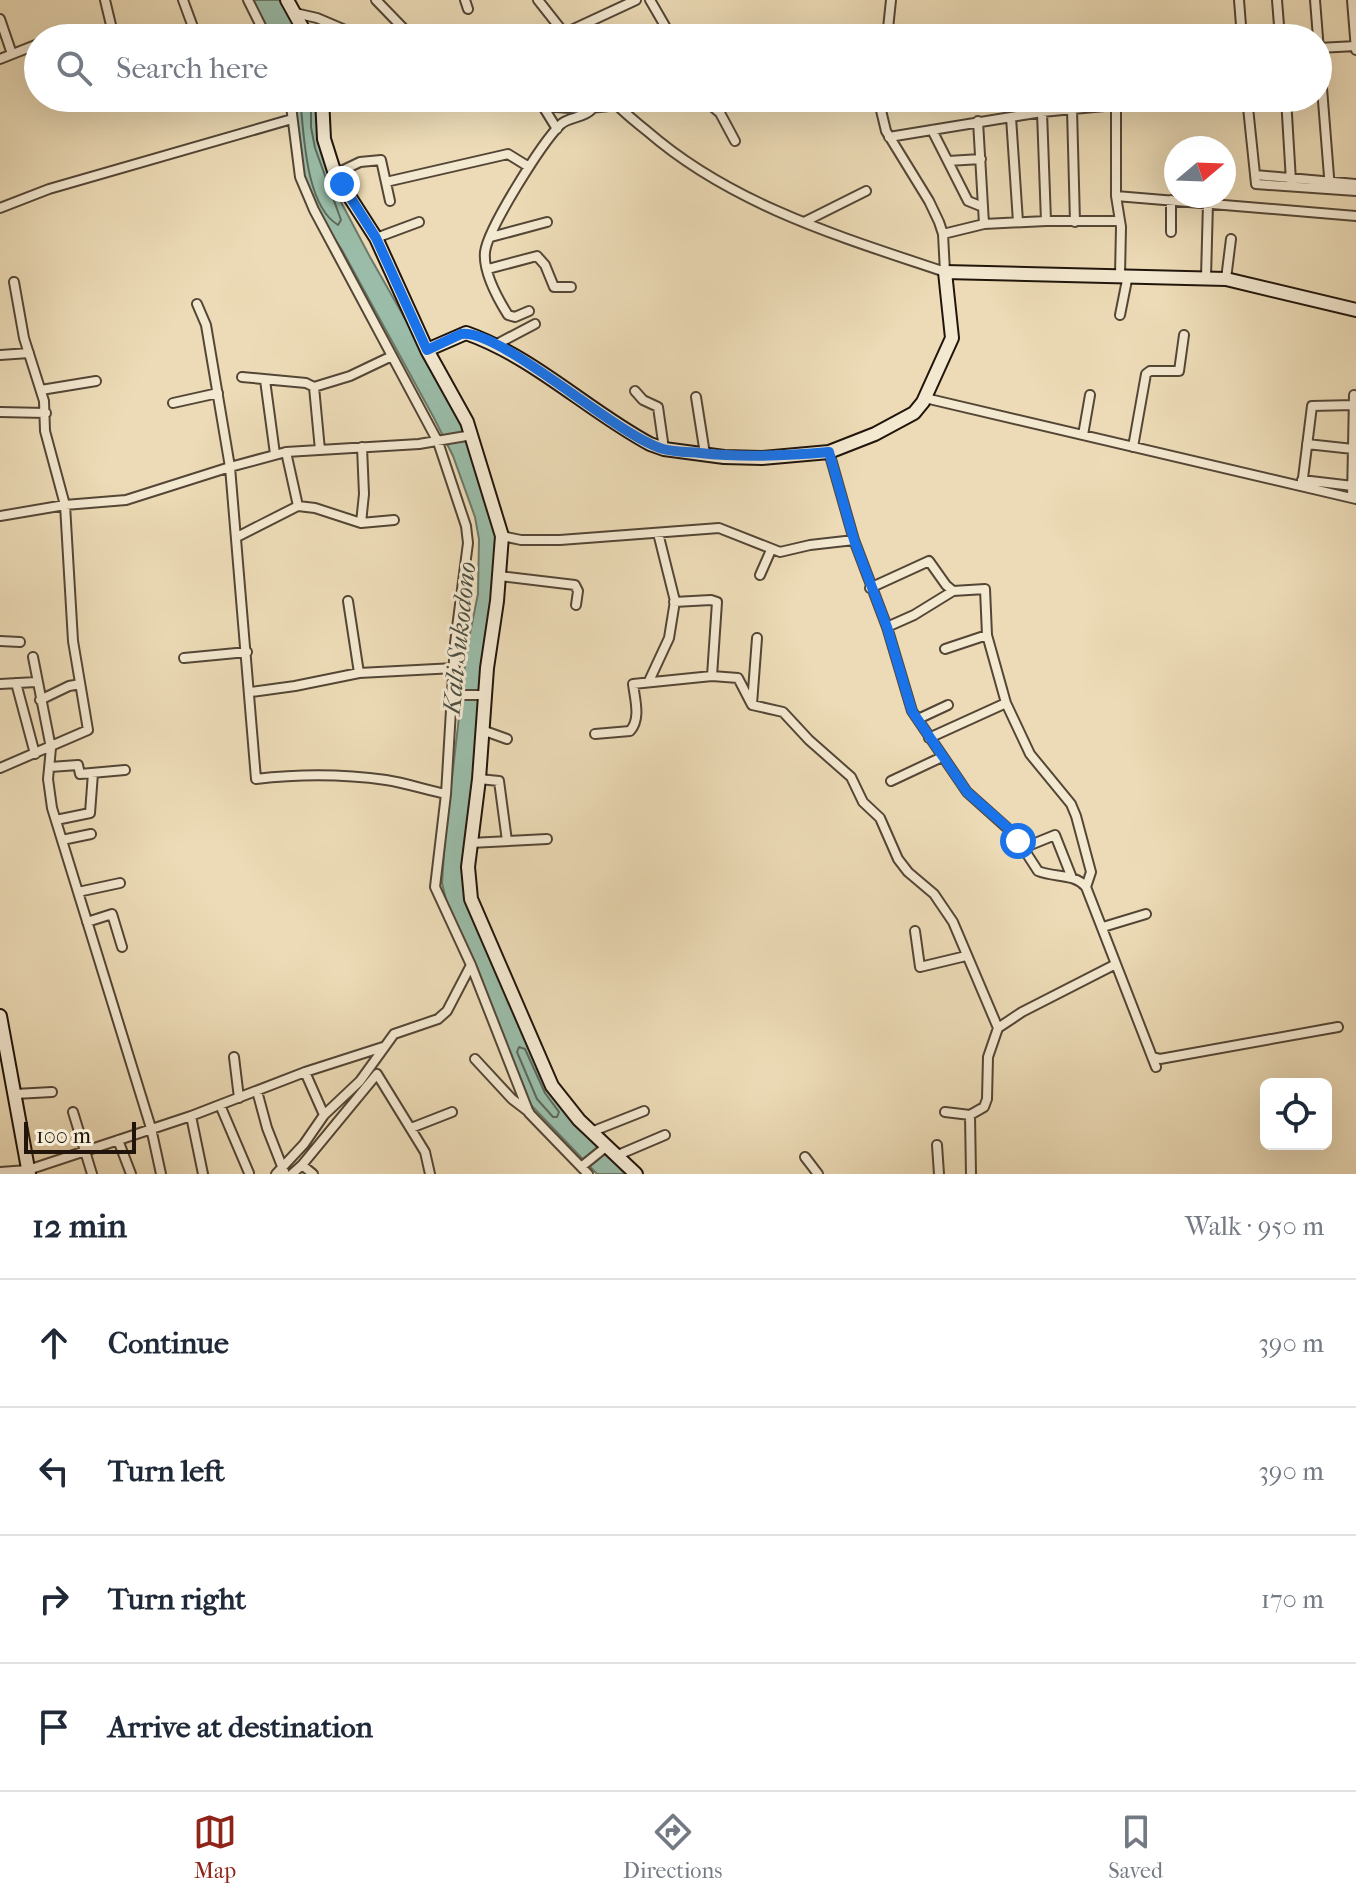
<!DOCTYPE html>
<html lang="en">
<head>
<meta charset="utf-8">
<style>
	:root { --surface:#fff; --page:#f2f2f3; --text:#1f2937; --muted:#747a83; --line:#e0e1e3; --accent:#8f2418 }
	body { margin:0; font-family:"IM FELL French Canon",serif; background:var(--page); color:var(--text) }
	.controls { position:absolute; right:24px; bottom:24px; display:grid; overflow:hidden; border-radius:12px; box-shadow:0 8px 32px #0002 }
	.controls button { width:72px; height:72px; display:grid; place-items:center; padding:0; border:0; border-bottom:2px solid var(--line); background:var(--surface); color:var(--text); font:40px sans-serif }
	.compass { position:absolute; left:1164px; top:136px; width:72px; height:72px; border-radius:50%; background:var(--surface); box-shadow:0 8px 32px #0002; rotate:71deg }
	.scale { position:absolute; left:24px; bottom:20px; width:112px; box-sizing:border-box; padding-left:8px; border:4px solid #21150b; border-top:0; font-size:22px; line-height:28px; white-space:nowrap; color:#21150b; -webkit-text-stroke:6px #f3e8d0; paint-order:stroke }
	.stop { position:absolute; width:24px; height:24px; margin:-18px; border:6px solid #1a73e8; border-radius:50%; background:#fff }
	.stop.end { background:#1a73e8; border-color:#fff; box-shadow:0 2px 8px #0008 }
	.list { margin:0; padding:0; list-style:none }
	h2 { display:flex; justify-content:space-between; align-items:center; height:104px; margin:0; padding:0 32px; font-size:34px }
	h2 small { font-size:26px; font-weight:400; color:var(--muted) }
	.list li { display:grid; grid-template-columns:52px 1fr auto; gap:24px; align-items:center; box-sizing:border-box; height:128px; padding:0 32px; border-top:2px solid var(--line) }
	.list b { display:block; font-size:30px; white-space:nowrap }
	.list em { font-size:26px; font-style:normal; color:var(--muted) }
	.icon { flex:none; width:44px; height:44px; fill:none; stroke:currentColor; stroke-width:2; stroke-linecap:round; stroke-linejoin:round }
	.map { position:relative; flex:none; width:1356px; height:1174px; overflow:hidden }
	.search { position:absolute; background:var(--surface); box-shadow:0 8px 32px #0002; left:24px; right:24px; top:24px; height:88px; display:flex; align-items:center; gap:20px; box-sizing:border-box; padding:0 28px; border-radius:44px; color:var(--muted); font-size:30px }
	.sheet { height:616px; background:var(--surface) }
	nav { display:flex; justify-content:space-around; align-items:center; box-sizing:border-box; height:112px; border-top:2px solid var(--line); background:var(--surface); font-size:22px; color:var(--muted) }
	nav a { display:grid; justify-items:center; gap:4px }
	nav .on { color:var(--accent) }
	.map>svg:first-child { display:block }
</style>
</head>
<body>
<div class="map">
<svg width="1356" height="1174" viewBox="0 0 1356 1174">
	<rect width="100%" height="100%" fill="#ecdbb6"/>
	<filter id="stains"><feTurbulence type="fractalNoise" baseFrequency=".0025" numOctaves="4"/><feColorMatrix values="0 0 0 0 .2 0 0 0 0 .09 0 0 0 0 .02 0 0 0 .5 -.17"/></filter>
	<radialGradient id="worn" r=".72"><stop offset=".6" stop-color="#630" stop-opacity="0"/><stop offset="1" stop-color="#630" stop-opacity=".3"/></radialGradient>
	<!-- water -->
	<path fill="#9abca8" stroke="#6a7969" stroke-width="2" d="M 252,0 L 282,0 L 299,38 L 269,38 Z
		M 292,98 L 318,98 L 323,146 L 342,204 L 370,257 L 466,426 L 500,539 L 465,870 L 552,1090 L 625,1174 L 597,1174 L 530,1104 L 446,900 L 442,883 L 445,838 L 467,648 L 478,594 L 479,539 L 475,517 L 453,456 L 434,418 L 342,250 L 314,208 L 299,168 Z"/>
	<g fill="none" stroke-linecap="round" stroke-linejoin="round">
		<!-- shore -->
		<path stroke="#5e685a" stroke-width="2" d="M 300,98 C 304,133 305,205 338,225 L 341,220 L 315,148 L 311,127 L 311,98
			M 519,1047 L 525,1049 L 545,1093 L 559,1112 L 557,1117 L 553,1117 L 537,1099 L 517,1052 Z"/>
		<!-- street casing -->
		<g stroke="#544636" stroke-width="12">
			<path id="street" d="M 105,0 L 111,25
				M 183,0 L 197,38
				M 248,0 L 267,38
				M 376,0 L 405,30 L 408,34 L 407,38
				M 465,0 L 468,9
				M 538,0 L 568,38
				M 650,0 L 672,38
				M 1239,0 L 1242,38
				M 1277,0 L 1280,38
				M 1315,0 L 1330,189
				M 1352,0 L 1356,50
				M 295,13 L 317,18 L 364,38
				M 0,19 L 12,54
				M 565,33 L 636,0
				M 1112,34 L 1112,38
				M 887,38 L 891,0
				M 1318,48 L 1356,46
				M 0,59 L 38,44
				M 119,98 L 126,98
				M 198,98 L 207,105 L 232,98
				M 290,98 L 300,177 L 314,210 L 438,442 L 466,526 L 468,543 L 455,643 L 446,794 L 435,887 L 471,965 L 529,1113 L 588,1174
				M 517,98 C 552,110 580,110 616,105
				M 611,98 C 621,111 635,121 647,131 C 732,205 841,237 945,272 L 943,234 L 939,222 L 929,201 L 886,131 L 878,98
				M 702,98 L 720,113 L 735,141
				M 1116,98 L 1116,196 L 1121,227 L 1120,275
				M 1247,98 L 1256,184 L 1356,191
				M 1286,98 L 1291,181
				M 544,108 L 557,129
				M 1072,109 L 1075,222
				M 1042,112 L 1046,221
				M 1011,117 L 1018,222
				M 978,121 L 984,224
				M 932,130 L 968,201 L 983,207
				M 889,137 L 1042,112 L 1115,105
				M 948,161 L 981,159
				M 335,174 L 360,162 L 381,160 L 390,201
				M 1255,175 L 1356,184
				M 386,182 L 508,154 L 529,167
				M 1116,196 L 1356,216
				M 1171,200 L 1171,232
				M 0,208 L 49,189 L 292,119
				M 804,222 L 866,191
				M 943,234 L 984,224 L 1046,221 L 1118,221
				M 491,237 L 547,222
				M 376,238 L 419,222
				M 488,269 L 537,256 L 545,265 L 554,287 L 571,287
				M 1206,277 L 1208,203
				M 1226,279 L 1231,239
				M 197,304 L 206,325 L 230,467 L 256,779 C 299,774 343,774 386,780 C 406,783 426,790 446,794
				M 529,311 L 515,317 L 508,315 C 498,299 483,272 485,252 C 488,228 542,143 560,125 C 569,116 583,119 592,109
				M 1120,315 L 1128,275
				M 495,345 L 535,324
				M 0,355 L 29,353
				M 242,377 L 306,383 L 314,387 L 350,376 L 392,356
				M 265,380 L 275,454
				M 314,387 L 320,450
				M 41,390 L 96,381
				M 635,391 L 643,400 L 658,407 L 664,449
				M 696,397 L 705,454
				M 925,398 L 1356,499
				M 173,403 L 218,393
				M 0,412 L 46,413
				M 1083,435 L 1090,395
				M 1307,444 L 1353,449
				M 1133,447 L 1146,374 L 1150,371 L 1179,371 L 1184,335
				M 286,452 L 298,506
				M 829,452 L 854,540 L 887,627 L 912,711 L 967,792 L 1014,834 L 1038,871 C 1055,878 1074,873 1086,887 L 1156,1067
				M 1302,480 L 1353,486
				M 1302,486 L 1312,406 L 1354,405
				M 1352,498 L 1354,395
				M 0,516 L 65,505 L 126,500 L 230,467 L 286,452 L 419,444 L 472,435
				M 361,523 L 364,494 L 362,447
				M 502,536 L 521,540 L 560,540 L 719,528 L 780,552 L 810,545 L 854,540
				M 237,537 L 298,506 L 315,508 L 361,523 L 394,520
				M 760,575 L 771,550
				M 499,576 L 575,585 L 578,591 L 576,605
				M 870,588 L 929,561 L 946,585 L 953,591
				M 674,602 L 711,600 L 717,602 L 712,676
				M 887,627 L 914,615 L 953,591 L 985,589 L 987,635 L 1006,703 L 1030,754 L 1071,804 L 1076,816 L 1091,872 L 1086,887
				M 0,641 L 20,642
				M 945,649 L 987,635
				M 33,657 L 51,748 L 48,779 L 52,808 L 151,1128 L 161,1174
				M 184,658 L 247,652
				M 359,673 L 455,668
				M 649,681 L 669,638 L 675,601 L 658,533
				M 16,683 L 35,754
				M 0,684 L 36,682
				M 251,692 L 295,686 L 359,673 L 348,601
				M 452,695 L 485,695
				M 40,700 L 69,686 L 80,684
				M 752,704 L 757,638
				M 918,719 L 948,705
				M 482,730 L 507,739
				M 595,734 L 630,731 C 641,719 635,700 633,684 L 712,676 L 738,678 L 752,705 L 783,712 L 809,740 L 851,777 L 863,802 L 880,818 L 898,859 L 908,872 L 934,894 L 953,922 L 998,1028
				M 929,738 L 1006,703
				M 50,767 L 78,765 L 80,774 L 125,770
				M 0,768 L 88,730 L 73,641 L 65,505 L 45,431 L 44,401 L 24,338 L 14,282
				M 479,779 L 499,781 L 507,841
				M 891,781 L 942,757
				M 56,820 L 90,813 L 93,773
				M 62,840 L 91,834
				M 470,843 L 547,839
				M 1023,848 L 1055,835 L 1072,878
				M 78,892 L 120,883
				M 87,922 L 112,914 L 122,947
				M 1103,927 L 1146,914
				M 915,931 L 920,967 L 966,956
				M 234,1057 L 239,1098
				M 1153,1057 L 1160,1059 L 1338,1027
				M 475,1059 L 512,1099 L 529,1112
				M 305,1072 L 324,1115
				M 257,1091 L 267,1128 L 285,1174
				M 15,1094 L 52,1092
				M 220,1105 L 249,1173
				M 73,1112 L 92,1174
				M 945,1112 L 970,1115 L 971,1174
				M 970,1115 L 984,1107 L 987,1099 L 988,1057 L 998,1028 L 1022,1012 L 1116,964
				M 191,1116 L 203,1174
				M 411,1128 L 452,1112
				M 591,1132 L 644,1111
				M 118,1140 L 131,1174
				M 937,1145 L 939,1174
				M 618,1155 L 665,1135
				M 805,1157 L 818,1174
				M 302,1165 L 313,1174
				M 581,1167 L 607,1146
				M 0,1172 L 28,1170 L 191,1116 L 305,1072 L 383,1047
				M 276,1174 L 304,1144 L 324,1115 L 360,1081 L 394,1034 L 438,1019 L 447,1011 L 471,965
				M 292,1174 L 302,1165 L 377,1074 L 425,1152 L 430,1174"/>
		</g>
		<!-- secondary casing -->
		<g stroke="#21150b" stroke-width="16">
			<path id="secondary" d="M 287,0 L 308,38
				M 322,98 L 324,139 L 335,174 L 376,238 L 427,350 L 467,422 L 502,536 L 497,601 L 487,668 L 479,779 L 468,867 L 471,899 L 552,1086 L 579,1120 L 636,1174
				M 427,350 L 466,333 C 534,357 587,410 650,444 L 664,449 L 724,457 L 762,458 L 829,452 L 875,434 L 914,413 L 923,402 L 952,338 L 945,272 L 1226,279 L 1356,310
				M 0,1016 L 29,1174"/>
		</g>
		<!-- street -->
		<use href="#street" stroke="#f3e8d0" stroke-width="8"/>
		<!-- secondary -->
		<use href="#secondary" stroke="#f3e8d0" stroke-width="12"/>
	</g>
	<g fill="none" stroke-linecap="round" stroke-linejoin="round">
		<!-- route -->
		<path stroke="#1a73e8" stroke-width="10" d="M 342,184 L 376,238 L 427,350 L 461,334 C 500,328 615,435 663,449 C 674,452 688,452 700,453 C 744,458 785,456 829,452 L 854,540 L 887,627 L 912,711 L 967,792 L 1009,829 L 1018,841"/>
	</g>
	<g text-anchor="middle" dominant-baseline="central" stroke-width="6" stroke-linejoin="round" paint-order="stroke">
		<!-- water labels -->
		<g font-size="26" font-style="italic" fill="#4b4f42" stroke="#f3e8d0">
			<text transform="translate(459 638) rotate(-84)">Kali Sukodono</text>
		</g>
	</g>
	<rect width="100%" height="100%" filter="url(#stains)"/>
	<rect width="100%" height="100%" fill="url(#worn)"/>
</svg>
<div class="controls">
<button><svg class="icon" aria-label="locate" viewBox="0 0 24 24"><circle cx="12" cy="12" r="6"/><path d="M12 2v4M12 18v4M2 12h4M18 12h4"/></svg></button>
</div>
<svg class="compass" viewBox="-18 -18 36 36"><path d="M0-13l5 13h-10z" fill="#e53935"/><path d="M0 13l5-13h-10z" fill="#747a83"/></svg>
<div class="scale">100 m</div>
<div class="stop" style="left:1018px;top:841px"></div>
<div class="stop end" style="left:342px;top:184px"></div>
<div class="search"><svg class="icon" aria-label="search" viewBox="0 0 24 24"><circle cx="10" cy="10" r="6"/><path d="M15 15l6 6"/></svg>Search here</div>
</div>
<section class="sheet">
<h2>12 min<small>Walk · 950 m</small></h2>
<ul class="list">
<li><svg class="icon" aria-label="ahead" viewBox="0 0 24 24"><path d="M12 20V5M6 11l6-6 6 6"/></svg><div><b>Continue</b></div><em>390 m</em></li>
<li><svg class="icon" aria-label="left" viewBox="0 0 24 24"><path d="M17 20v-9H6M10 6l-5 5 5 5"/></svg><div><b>Turn left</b></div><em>390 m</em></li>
<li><svg class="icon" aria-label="right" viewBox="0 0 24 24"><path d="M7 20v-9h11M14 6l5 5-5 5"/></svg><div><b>Turn right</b></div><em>170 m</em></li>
<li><svg class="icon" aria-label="arrive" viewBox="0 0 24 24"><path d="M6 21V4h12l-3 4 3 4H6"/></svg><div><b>Arrive at destination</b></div></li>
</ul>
</section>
<nav>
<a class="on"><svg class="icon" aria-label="map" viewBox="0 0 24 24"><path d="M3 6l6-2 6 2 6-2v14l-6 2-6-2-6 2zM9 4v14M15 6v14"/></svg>Map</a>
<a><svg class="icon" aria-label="directions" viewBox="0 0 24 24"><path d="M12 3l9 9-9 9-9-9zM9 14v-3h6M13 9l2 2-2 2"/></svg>Directions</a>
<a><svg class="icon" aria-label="saved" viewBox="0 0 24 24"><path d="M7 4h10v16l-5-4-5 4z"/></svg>Saved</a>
</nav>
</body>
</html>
